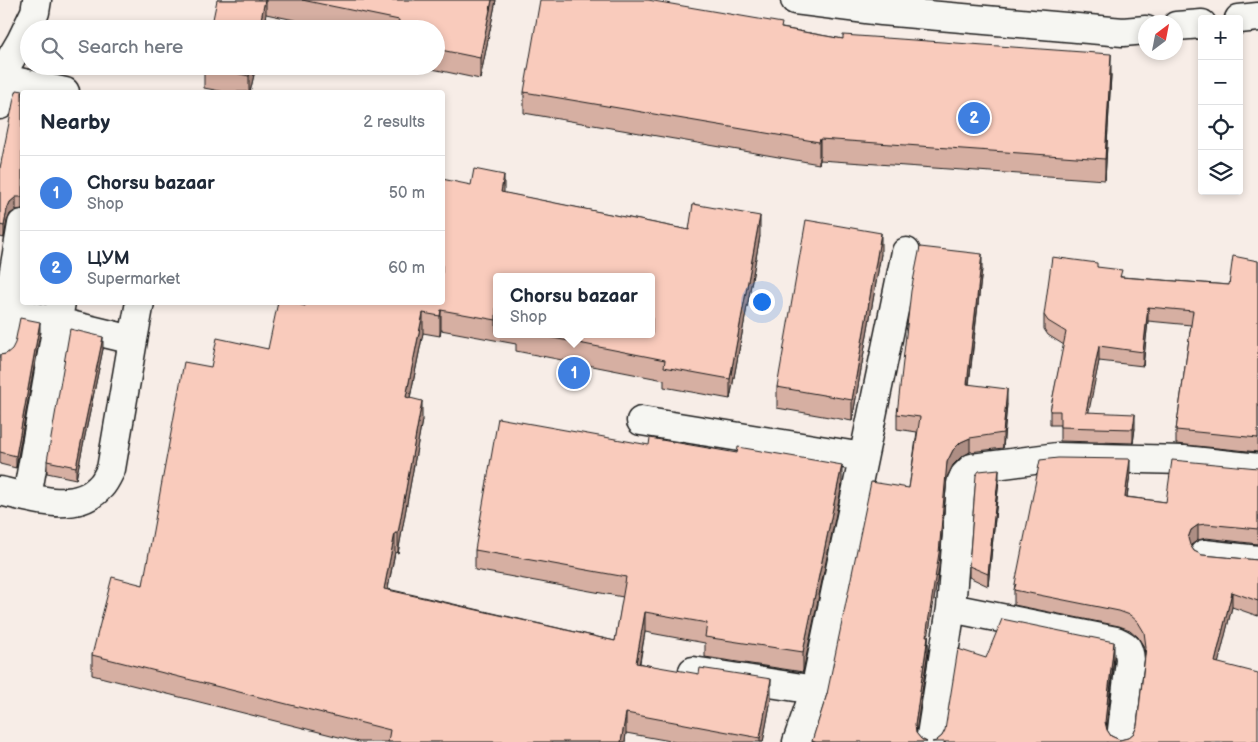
<!DOCTYPE html>
<html lang="en">
<head>
<meta charset="utf-8">
<style>
	:root { --surface:#fff; --page:#f6f6f7; --text:#1f2937; --muted:#747a83; --line:#e0e1e3; --accent:#b45309 }
	body { margin:0; font-family:"Balsamiq Sans",sans-serif; background:var(--page); color:var(--text) }
	.controls { position:absolute; right:15px; top:15px; display:grid; overflow:hidden; border-radius:5px; box-shadow:0 2px 8px #0003 }
	.controls button { width:45px; height:45px; display:grid; place-items:center; padding:0; border:0; border-bottom:1px solid var(--line); background:var(--surface); color:var(--text); font:25px sans-serif }
	.compass { position:absolute; left:1138px; top:15px; width:45px; height:45px; border-radius:50%; background:var(--surface); box-shadow:0 2px 8px #0003; rotate:32deg }
	.you { position:absolute; left:761px; top:301px; width:18px; height:18px; margin:-12px; border:4px solid #fff; border-radius:50%; background:#1a73e8; box-shadow:0 0 0 8px #1a73e833 }
	.badge { display:grid; place-items:center; width:32px; height:32px; border-radius:50%; background:var(--accent); color:#fff; font-size:16px; font-weight:700 }
	.pin { position:absolute; translate:-50% -50%; border:2px solid #fff; box-shadow:0 1px 5px #0006 }
	.popup { position:absolute; left:493px; top:273px; width:162px; height:65px; box-sizing:border-box; display:grid; place-content:center; border-radius:5px; background:var(--surface); filter:drop-shadow(0 1px 4px #0005); font-size:16px; white-space:nowrap; color:var(--muted) }
	.popup b { font-size:19px; color:var(--text) }
	.popup::after { content:''; position:absolute; left:50%; top:100%; margin-left:-10px; border:10px solid transparent; border-top-color:var(--surface) }
	.list { margin:0; padding:0; list-style:none }
	h2 { display:flex; justify-content:space-between; align-items:center; height:65px; margin:0; padding:0 20px; font-size:21px }
	h2 small { font-size:16px; font-weight:400; color:var(--muted) }
	.list li { display:grid; grid-template-columns:32px 1fr auto; gap:15px; align-items:center; box-sizing:border-box; height:75px; padding:0 20px; border-top:1px solid var(--line) }
	.list b { display:block; font-size:19px; white-space:nowrap }
	.list p { margin:0; font-size:16px; white-space:nowrap; color:var(--muted) }
	.list em { font-size:16px; font-style:normal; color:var(--muted) }
	.icon { flex:none; width:28px; height:28px; fill:none; stroke:currentColor; stroke-width:2; stroke-linecap:round; stroke-linejoin:round }
	.map { position:relative; flex:none; width:1258px; height:742px; overflow:hidden }
	.search { position:absolute; background:var(--surface); box-shadow:0 2px 8px #0003; left:20px; top:20px; width:425px; height:55px; display:flex; align-items:center; gap:12px; box-sizing:border-box; padding:0 18px; border-radius:28px; color:var(--muted); font-size:19px }
	.panel { position:absolute; background:var(--surface); box-shadow:0 2px 8px #0003; left:20px; top:90px; width:425px; height:215px; border-radius:5px }
	.map>svg:first-child { display:block }
</style>
</head>
<body>
<div class="map">
<svg width="1258" height="742" viewBox="0 0 1258 742">
	<rect width="100%" height="100%" fill="#f7ede7"/>
	<filter id="ink" filterUnits="userSpaceOnUse"><feTurbulence type="fractalNoise" baseFrequency=".02" numOctaves="2"/><feDisplacementMap in="SourceGraphic" scale="10" xChannelSelector="R" yChannelSelector="G"/><feConvolveMatrix kernelMatrix="1 2 1 2 8 2 1 2 1" color-interpolation-filters="sRGB"/></filter>
	<g filter="url(#ink)">
		<g fill="none" stroke-linecap="round" stroke-linejoin="round">
			<!-- minor casing -->
			<g stroke="#1c1c1c" stroke-width="31">
				<path id="minor" d="M 795,0 L 882,11 L 1123,32 L 1146,30
					M 1239,19 L 1258,17
					M 1176,26 L 1202,24
					M 0,77 L 21,41 L 35,12 L 37,0
					M 0,78 L 65,92
					M 0,105 L 8,80
					M 0,308 L 133,340 L 140,302
					M 0,352 L 22,224
					M 641,421 L 863,457
					M 0,491 C 32,498 76,515 101,486 C 105,482 108,475 111,469 L 133,340
					M 27,497 L 61,302
					M 1204,554 L 1258,560
					M 951,608 L 1116,641 C 1127,646 1129,647 1130,660 L 1121,739
					M 693,671 L 815,690
					M 797,742 L 815,690 L 906,252
					M 930,742 L 951,608 L 961,483 L 964,476 L 972,468 L 1057,457 L 1184,460 L 1258,468"/>
			</g>
			<!-- minor -->
			<use href="#minor" stroke="#f6f6f2" stroke-width="28"/>
		</g>
		<!-- wall -->
		<path fill="#d6afa2" stroke="#1c1c1c" fill-rule="evenodd" d="M 217,0 L 496,0 L 480,79 L 418,66 L 436,66 L 436,29 L 337,29 L 266,14 Z
			M 782,28 L 843,39 L 1111,75 L 1105,180 L 820,160 L 819,164 L 524,113 L 524,92 Z
			M 204,66 L 256,66 L 250,92 L 225,92 L 204,88 Z
			M 22,92 L 22,209 L 16,210 L 10,214 L 7,221 L 4,238 L 0,237 L 0,168 Z
			M 504,193 L 689,230 L 760,236 L 730,399 L 664,387 L 664,380 L 516,351 L 516,344 L 441,330 L 440,336 L 423,333 L 410,398 L 422,420 L 398,553 L 395,552 L 388,589 L 615,641 L 623,597 L 475,570 L 475,550 L 842,485 L 803,672 L 705,657 L 705,643 L 645,632 L 640,663 L 771,699 L 763,742 L 676,742 L 626,733 L 625,742 L 359,742 L 92,675 L 92,655 L 143,585 L 211,367 L 268,349 L 305,306 ZM 496,277 L 652,334 L 496,334 Z
			M 881,254 L 852,421 L 777,408 L 777,387 Z
			M 1258,261 L 1258,452 L 1176,444 L 1176,430 L 1191,325 L 1148,321 L 1143,366 L 1099,361 L 1088,412 L 1135,428 L 1133,443 L 1060,441 L 1060,425 L 1050,425 L 1050,411 L 1064,345 L 1048,335 L 1044,329 L 1044,315 L 1097,267 L 1122,277 L 1229,285 Z
			M 982,269 L 969,385 L 1007,404 L 1003,448 L 970,452 L 961,457 L 953,465 L 947,477 L 939,568 L 928,636 L 928,651 L 916,733 L 921,739 L 927,742 L 812,742 L 827,694 L 909,488 L 917,432 L 897,429 L 897,414 Z
			M 40,334 L 16,468 L 0,464 L 0,355 L 6,354 Z
			M 103,349 L 76,479 L 47,473 L 47,461 Z
			M 1258,468 L 1258,544 L 1206,538 L 1198,540 L 1191,546 L 1194,551 L 1202,555 L 1258,560 L 1258,616 L 1232,607 L 1218,663 L 1258,742 L 936,741 L 942,736 L 986,658 L 1114,657 L 1107,730 L 1111,736 L 1120,740 L 1128,738 L 1134,733 L 1137,726 L 1145,654 L 1144,647 L 1138,637 L 1130,630 L 1119,626 L 1014,605 L 1014,590 L 1015,584 L 1130,474 L 1127,497 L 1166,502 Z
			M 999,480 L 988,586 L 969,577 L 969,566 Z"/>
		<!-- shaded-wall -->
		<path fill="#ae8e84" stroke="#1c1c1c" d="M 265,0 L 266,0 L 266,14 L 263,29 L 259,29 Z
			M 492,0 L 496,0 L 480,79 L 480,58 Z
			M 1111,54 L 1111,75 L 1105,180 L 1105,159 Z
			M 251,66 L 256,66 L 250,92 L 249,92 L 249,76 Z
			M 820,139 L 820,160 L 819,164 L 819,142 Z
			M 504,175 L 504,194 L 501,192 Z
			M 16,197 L 16,210 L 10,214 L 7,221 L 4,238 L 4,226 L 7,209 L 10,202 Z
			M 760,216 L 760,236 L 730,399 L 730,379 Z
			M 881,233 L 881,254 L 852,421 L 852,400 Z
			M 982,254 L 982,269 L 967,399 L 967,384 Z
			M 1148,307 L 1148,321 L 1143,366 L 1143,352 Z
			M 441,310 L 441,330 L 440,336 L 440,316 Z
			M 423,313 L 423,333 L 406,417 L 406,397 Z
			M 40,322 L 40,334 L 16,468 L 16,456 Z
			M 103,337 L 103,349 L 76,479 L 76,467 Z
			M 1099,346 L 1099,361 L 1086,426 L 1086,412 Z
			M 1007,389 L 1007,404 L 1003,448 L 1003,433 Z
			M 422,401 L 422,420 L 398,553 L 398,533 Z
			M 1135,414 L 1135,428 L 1133,443 L 1133,429 Z
			M 970,438 L 970,452 L 961,457 L 953,465 L 947,477 L 939,568 L 926,651 L 926,636 L 947,462 L 953,450 L 961,442 Z
			M 1130,459 L 1130,474 L 1125,512 L 1125,497 Z
			M 842,465 L 842,485 L 803,672 L 803,652 Z
			M 999,469 L 999,480 L 988,586 L 988,574 Z
			M 1198,525 L 1198,540 L 1191,545 L 1188,553 L 1188,538 L 1191,530 Z
			M 395,533 L 395,552 L 384,608 L 384,589 Z
			M 1232,592 L 1232,607 L 1215,677 L 1215,662 Z
			M 645,612 L 645,632 L 636,682 L 636,663 Z
			M 928,636 L 928,651 L 915,740 L 915,725 Z
			M 1114,642 L 1114,657 L 1105,737 L 1105,722 Z
			M 771,679 L 771,699 L 763,742 L 760,742 L 760,738 Z
			M 626,713 L 626,733 L 625,742 L 621,742 Z"/>
		<!-- building -->
		<path fill="#f9cbbc" stroke="#1c1c1c" d="M 217,0 L 265,0 L 259,29 L 211,29 Z
			M 302,0 L 492,0 L 480,58 L 436,49 L 436,29 L 398,29 L 399,20 Z
			M 540,0 L 648,0 L 782,23 L 781,28 L 843,39 L 843,35 L 1111,54 L 1105,159 L 820,139 L 819,142 L 524,92 Z
			M 204,66 L 251,66 L 249,76 Z
			M 17,90 L 29,92 L 22,92 L 22,197 L 16,197 L 10,202 L 7,209 L 4,226 L 0,225 L 0,168 L 14,98 Z
			M 474,169 L 504,175 L 501,192 L 689,230 L 693,204 L 760,216 L 730,379 L 664,367 L 665,360 L 533,334 L 652,334 L 652,277 L 496,277 L 496,320 L 441,310 L 440,316 L 423,313 L 406,397 L 422,401 L 398,533 L 395,533 L 384,589 L 615,641 L 626,577 L 475,550 L 498,418 L 649,445 L 650,438 L 737,453 L 738,447 L 842,465 L 803,652 L 705,637 L 707,623 L 645,612 L 636,663 L 699,674 L 700,668 L 771,679 L 760,738 L 626,713 L 621,742 L 388,742 L 390,730 L 92,655 L 112,577 L 143,585 L 184,362 L 211,367 L 217,338 L 268,349 L 278,302 L 291,302 L 305,306 L 306,302 L 442,302 L 442,179 L 471,185 Z
			M 806,220 L 881,233 L 852,400 L 777,387 Z
			M 920,247 L 982,254 L 967,384 L 1007,389 L 1003,433 L 970,438 L 961,442 L 953,450 L 947,462 L 939,553 L 926,636 L 928,636 L 915,725 L 916,733 L 921,739 L 927,742 L 816,742 L 812,741 L 827,694 L 871,482 L 909,488 L 920,417 L 897,414 L 911,291 Z
			M 1233,256 L 1258,261 L 1258,438 L 1176,430 L 1193,311 L 1148,307 L 1143,352 L 1099,346 L 1086,412 L 1135,414 L 1133,429 L 1060,427 L 1060,411 L 1050,411 L 1066,332 L 1048,321 L 1044,315 L 1052,257 L 1097,263 L 1097,267 L 1122,270 L 1120,277 L 1229,285 Z
			M 20,318 L 40,322 L 16,456 L 0,452 L 0,355 L 6,354 L 12,349 L 15,343 Z
			M 70,329 L 103,337 L 76,467 L 47,461 Z
			M 1058,458 L 1130,459 L 1125,497 L 1166,502 L 1172,460 L 1258,468 L 1258,529 L 1206,524 L 1198,525 L 1191,530 L 1188,538 L 1190,545 L 1194,551 L 1202,555 L 1258,560 L 1258,601 L 1232,592 L 1215,662 L 1258,673 L 1258,742 L 932,742 L 936,741 L 942,736 L 945,730 L 958,649 L 986,658 L 1002,619 L 1114,642 L 1105,722 L 1107,730 L 1111,736 L 1120,740 L 1128,738 L 1134,733 L 1137,726 L 1146,647 L 1144,632 L 1138,622 L 1130,615 L 1119,611 L 1014,590 L 1016,584 L 1015,584 L 1040,460 Z
			M 999,469 L 997,488 L 988,574 L 969,566 L 976,475 L 979,471 Z"/>
	</g>
</svg>
<div class="controls">
<button>+</button>
<button>−</button>
<button><svg class="icon" aria-label="locate" viewBox="0 0 24 24"><circle cx="12" cy="12" r="6"/><path d="M12 2v4M12 18v4M2 12h4M18 12h4"/></svg></button>
<button><svg class="icon" aria-label="layers" viewBox="0 0 24 24"><path d="M12 4l9 5-9 5-9-5zM3 14l9 5 9-5"/></svg></button>
</div>
<svg class="compass" viewBox="-18 -18 36 36"><path d="M0-13l5 13h-10z" fill="#e53935"/><path d="M0 13l5-13h-10z" fill="#747a83"/></svg>
<div class="you"></div>
<div class="pin badge" style="left:574px;top:373px;background:#3f7fe0">1</div>
<div class="popup"><b>Chorsu bazaar</b>Shop</div>
<div class="pin badge" style="left:974px;top:118px;background:#3f7fe0">2</div>
<div class="search"><svg class="icon" aria-label="search" viewBox="0 0 24 24"><circle cx="10" cy="10" r="6"/><path d="M15 15l6 6"/></svg>Search here</div>
<section class="panel">
<h2>Nearby<small>2 results</small></h2>
<ul class="list">
<li><span class="badge" style="background:#3f7fe0">1</span><div><b>Chorsu bazaar</b><p>Shop</p></div><em>50 m</em></li>
<li><span class="badge" style="background:#3f7fe0">2</span><div><b>ЦУМ</b><p>Supermarket</p></div><em>60 m</em></li>
</ul>
</section>
</div>
</body>
</html>
